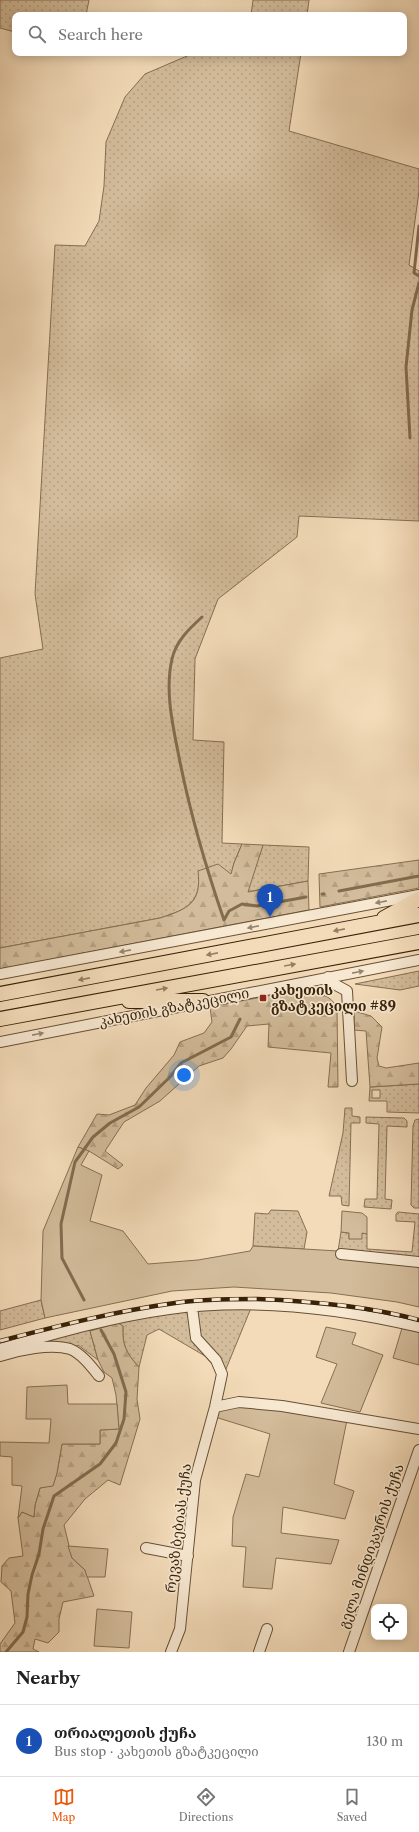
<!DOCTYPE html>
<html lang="en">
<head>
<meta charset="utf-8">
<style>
	:root { --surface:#fff; --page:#f2f2f2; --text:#222; --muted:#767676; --line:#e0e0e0; --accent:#ea580c }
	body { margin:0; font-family:"Libre Caslon Text","Noto Serif Georgian",serif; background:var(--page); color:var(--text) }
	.controls { position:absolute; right:12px; bottom:12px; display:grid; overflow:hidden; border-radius:8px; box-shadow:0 2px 10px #0003 }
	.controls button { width:36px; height:36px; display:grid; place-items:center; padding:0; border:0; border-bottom:1px solid var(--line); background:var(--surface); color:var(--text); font:20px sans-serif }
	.you { position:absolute; left:184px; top:1075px; width:14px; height:14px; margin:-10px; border:3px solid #fff; border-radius:50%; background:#1a73e8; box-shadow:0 0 0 6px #1a73e833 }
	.badge { display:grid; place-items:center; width:26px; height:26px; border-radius:50%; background:var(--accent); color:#fff; font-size:13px; font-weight:700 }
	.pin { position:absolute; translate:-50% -33px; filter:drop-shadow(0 1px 2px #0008) }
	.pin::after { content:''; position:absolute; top:21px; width:14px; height:12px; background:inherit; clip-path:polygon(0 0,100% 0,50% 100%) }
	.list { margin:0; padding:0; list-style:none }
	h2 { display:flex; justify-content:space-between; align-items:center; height:52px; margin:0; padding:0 16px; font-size:17px }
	h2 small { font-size:13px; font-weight:400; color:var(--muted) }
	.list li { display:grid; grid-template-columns:26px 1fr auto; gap:12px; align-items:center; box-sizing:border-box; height:72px; padding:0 16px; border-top:1px solid var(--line) }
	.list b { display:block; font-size:15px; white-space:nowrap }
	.list p { margin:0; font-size:13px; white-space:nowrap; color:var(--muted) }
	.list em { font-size:13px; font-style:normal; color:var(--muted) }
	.icon { flex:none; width:22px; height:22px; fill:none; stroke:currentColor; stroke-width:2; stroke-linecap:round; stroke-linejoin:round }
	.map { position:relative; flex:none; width:419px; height:1652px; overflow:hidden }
	.search { position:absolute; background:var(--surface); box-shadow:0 2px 10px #0003; left:12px; right:12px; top:12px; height:44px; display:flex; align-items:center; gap:10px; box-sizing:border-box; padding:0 14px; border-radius:8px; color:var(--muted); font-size:15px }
	.sheet { height:124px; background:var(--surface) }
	nav { display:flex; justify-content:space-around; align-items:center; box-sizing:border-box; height:56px; border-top:1px solid var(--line); background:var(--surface); font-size:11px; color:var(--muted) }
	nav a { display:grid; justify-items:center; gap:2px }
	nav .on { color:var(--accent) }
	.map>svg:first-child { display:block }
</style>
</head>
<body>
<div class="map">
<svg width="419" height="1652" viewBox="0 0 419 1652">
	<defs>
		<pattern id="grass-dots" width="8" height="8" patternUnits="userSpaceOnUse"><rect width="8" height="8" fill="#d3bc9b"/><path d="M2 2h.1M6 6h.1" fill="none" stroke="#b6a184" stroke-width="1.8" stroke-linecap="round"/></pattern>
		<pattern id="forest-firs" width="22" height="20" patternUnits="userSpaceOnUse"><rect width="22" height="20" fill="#d3bc9b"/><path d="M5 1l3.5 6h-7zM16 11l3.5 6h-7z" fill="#b6a184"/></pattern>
	</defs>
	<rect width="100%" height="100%" fill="#f3dbb9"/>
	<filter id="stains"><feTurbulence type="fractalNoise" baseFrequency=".005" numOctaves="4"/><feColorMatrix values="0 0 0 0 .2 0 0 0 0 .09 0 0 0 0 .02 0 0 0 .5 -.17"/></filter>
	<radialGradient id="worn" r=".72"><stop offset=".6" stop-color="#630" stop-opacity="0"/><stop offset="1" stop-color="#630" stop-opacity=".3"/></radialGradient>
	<!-- grass -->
	<path fill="url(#grass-dots)" stroke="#866f52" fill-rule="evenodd" d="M 0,0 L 89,0 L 86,15 L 15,15 L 15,32 L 0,28 Z
		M 253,0 L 309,0 L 307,15 L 251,15 Z
		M 194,53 L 301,53 L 289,131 L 419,169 L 419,191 L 409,265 L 419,271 L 419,521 L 299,516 L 297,537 L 218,599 L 195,659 L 193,740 L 224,742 L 222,843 L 242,844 L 234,863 L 231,875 L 199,884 C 196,907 180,911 160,918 L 0,948 L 0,658 L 43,649 L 35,594 L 55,245 L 85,246 L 99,221 L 104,186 L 106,142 L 125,97 L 145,74 Z
		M 263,845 L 309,847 L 308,881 L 247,892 Z
		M 419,971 L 419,986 L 400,990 L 355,984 Z
		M 419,1084 L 419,1113 L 387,1112 L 387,1101 L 369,1101 L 370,1087 ZM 372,1090 L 380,1090 L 380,1098 L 372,1098 Z
		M 345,1108 L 352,1108 L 352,1116 L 360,1117 L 360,1123 L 351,1123 L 349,1206 L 342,1205 L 341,1196 L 329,1196 L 343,1133 Z
		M 366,1117 L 404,1118 L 407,1121 L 407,1127 L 387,1126 L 385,1199 L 392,1200 L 391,1209 L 364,1207 L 365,1199 L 377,1199 L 379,1124 L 366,1123 Z
		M 419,1119 L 419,1208 L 414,1208 L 411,1205 L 413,1126 L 415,1120 Z
		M 271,1210 L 298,1211 L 307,1232 L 304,1249 L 253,1246 L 255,1213 L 268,1214 Z
		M 398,1212 L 419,1214 L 419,1258 L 338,1251 L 341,1232 L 349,1233 L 349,1239 L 362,1233 L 367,1234 L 367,1249 L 412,1252 L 415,1222 L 396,1221 L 396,1214 Z
		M 41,1300 L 45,1318 L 0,1330 L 0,1311 Z
		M 251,1308 L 226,1369 L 200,1339 L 197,1309 Z
		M 189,1311 L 193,1339 L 216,1368 L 205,1356 L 159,1329 L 147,1335 L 139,1367 C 126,1353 122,1345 123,1326 L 90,1331 L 98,1360 L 78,1345 L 75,1348 L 0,1352 L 116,1322 Z"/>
	<!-- forest -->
	<path fill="url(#forest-firs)" stroke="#866f52" d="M 242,844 L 263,845 L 248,892 L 308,881 L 309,910 L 0,969 L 0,948 L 160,918 C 188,909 202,903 198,871 L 218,864 L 231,874 L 234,863 Z
		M 419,860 L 419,888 L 320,907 L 319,874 Z
		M 311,992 C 323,994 330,996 337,1007 L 338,1087 L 328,1087 L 331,1053 L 268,1047 L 269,1024 L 247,1026 L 231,1049 L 223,1058 L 199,1066 L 160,1101 L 124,1122 L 105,1151 L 123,1165 L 118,1169 L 89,1151 L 78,1147 L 97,1114 L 109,1115 L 135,1105 L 146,1088 L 174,1055 L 180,1042 L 204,1033 L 212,1022 L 210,1007 L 282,993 Z
		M 354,1011 L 371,1016 L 382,1027 L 377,1058 L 379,1066 L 386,1068 L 419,1063 L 419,1084 L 370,1087 L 366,1031 L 354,1030 Z
		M 118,1323 L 123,1326 C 122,1345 126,1353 139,1367 L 137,1399 L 140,1419 L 120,1485 L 108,1480 L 85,1499 L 64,1525 L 72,1558 L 85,1570 L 94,1596 L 63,1602 L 59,1619 L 59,1632 L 48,1643 L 35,1639 L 33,1649 L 39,1652 L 0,1652 L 0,1644 L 15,1623 L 11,1591 L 1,1582 L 2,1566 L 9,1558 L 23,1556 L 18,1518 L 22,1512 L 34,1517 L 35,1505 L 40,1488 L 53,1485 L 57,1473 L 62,1444 L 100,1444 L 100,1430 L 119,1429 L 116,1395 L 112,1378 L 104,1372 L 98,1360 L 90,1331 Z"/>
	<!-- garden -->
	<path fill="#d3bc9b" stroke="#866f52" d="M 78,1147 L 89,1151 L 81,1165 L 102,1175 L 90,1221 L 123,1231 L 148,1264 L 198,1260 L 250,1251 L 253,1246 L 338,1251 L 337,1258 L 419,1265 L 419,1307 L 397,1302 L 331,1293 L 234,1287 L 172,1291 L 45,1318 L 41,1300 L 43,1231 Z
		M 342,1211 L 362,1213 L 367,1217 L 367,1234 L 362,1233 L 362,1239 L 349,1239 L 349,1233 L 341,1232 Z
		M 326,1327 L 356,1333 L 352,1344 L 383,1355 L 360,1412 L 321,1403 L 337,1364 L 316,1357 Z
		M 402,1328 L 419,1332 L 419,1365 L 393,1358 Z
		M 67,1385 L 68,1404 L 117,1404 L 119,1429 L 100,1430 L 100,1444 L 62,1444 L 57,1473 L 53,1486 L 40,1488 L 35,1505 L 34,1517 L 22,1512 L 18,1518 L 22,1486 L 12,1485 L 12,1457 L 0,1456 L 0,1442 L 49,1443 L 51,1419 L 26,1419 L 27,1387 Z
		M 237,1405 L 275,1409 L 347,1420 L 334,1484 L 354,1491 L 345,1519 L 283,1507 L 281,1533 L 339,1540 L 331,1564 L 276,1558 L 272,1589 L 243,1587 L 246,1547 L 232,1546 L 233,1517 L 246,1474 L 259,1477 L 270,1434 L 215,1417 L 217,1410 Z
		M 68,1546 L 108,1549 L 105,1577 L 87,1577 L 85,1570 L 72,1558 Z
		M 97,1609 L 132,1612 L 129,1648 L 94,1646 Z"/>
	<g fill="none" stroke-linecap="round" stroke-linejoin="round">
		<!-- stream -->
		<path stroke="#826b4e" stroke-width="3" d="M 419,226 L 414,273 L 419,276
			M 410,438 L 406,367 L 412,310 L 419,283
			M 202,617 C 189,629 176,641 172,659 C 165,689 172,722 178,752 C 189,809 205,865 224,920
			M 339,891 L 419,876
			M 322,894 L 324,894
			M 224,920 L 229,911 L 242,904 L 257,906 L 306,897
			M 84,1300 L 62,1258 L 61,1224 L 75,1162 L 93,1137 L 110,1123 L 139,1107 L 170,1077 L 181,1063 L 231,1037 L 240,1019
			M 6,1652 L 23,1632 L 27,1617 L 28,1594 L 32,1575 L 39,1554 L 43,1529 L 54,1496 L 100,1464 L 116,1443 L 124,1419 L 126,1392 L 114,1354 L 101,1330"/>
		<!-- minor casing -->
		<g stroke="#675034" stroke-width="12">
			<path id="minor" d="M 0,974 L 419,895
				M 328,977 L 336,985 L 347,991 L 352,1081
				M 0,1042 L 419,960
				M 341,1254 L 419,1262
				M 0,1349 C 56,1333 111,1317 169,1309 C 251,1298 339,1308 419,1327
				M 0,1356 C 18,1350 51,1343 70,1349 C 82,1354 91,1366 99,1376
				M 215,1407 L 239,1402 L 282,1406 L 419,1429
				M 146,1548 L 188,1556
				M 171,1652 L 180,1629 L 195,1480 L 215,1407 L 222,1374 L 216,1360 L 196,1338 L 192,1307
				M 259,1652 L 267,1629
				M 349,1652 L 419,1450"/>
		</g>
		<!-- highway casing -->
		<g stroke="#382208" stroke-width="16">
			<path id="highway" d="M 384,918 L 419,899
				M 0,994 L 419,915
				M 129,1001 L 203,1001
				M 0,1019 L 419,942"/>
		</g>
		<!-- minor -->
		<use href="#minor" stroke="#f7e8d2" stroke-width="10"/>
		<!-- highway -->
		<use href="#highway" stroke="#f3dbb9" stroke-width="14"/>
		<!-- rail casing -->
		<g stroke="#382208" stroke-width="4.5">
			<path id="rail" d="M 0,1341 C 58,1326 116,1311 175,1303 C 202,1299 230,1299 257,1299 C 311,1301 367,1306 419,1320"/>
		</g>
		<!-- rail -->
		<use href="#rail" stroke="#f7e8d2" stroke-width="3" stroke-dasharray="9" stroke-linecap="butt"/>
	</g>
	<!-- one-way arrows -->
	<defs><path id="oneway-solid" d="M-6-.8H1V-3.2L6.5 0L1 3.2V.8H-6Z"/></defs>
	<g fill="#98856d">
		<use href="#oneway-solid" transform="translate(381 902) rotate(169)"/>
		<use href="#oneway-solid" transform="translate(253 927) rotate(169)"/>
		<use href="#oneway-solid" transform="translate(125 951) rotate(169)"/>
		<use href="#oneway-solid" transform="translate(358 972) rotate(-11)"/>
		<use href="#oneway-solid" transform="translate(38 1034) rotate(-11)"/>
	</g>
	<g fill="#967e60">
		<use href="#oneway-solid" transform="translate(339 930) rotate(169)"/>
		<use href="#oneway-solid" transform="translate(212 954) rotate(169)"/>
		<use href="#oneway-solid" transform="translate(290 965) rotate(-10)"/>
		<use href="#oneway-solid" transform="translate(84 979) rotate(169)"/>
		<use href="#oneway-solid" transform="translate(162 989) rotate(-10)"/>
	</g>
	<!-- markers -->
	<rect fill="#8f2418" stroke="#f7e8d2" stroke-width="1.5" x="259" y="994" width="8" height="8" rx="2"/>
	<g text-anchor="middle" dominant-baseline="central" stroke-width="3.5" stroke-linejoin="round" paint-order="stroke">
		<!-- poi labels -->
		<g font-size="14" font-weight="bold" fill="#382208" stroke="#f7e8d2" text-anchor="start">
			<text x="271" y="990">კახეთის<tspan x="271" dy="16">გზატკეცილი #89</tspan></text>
		</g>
		<!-- street labels -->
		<g font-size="14" fill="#382208" stroke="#f7e8d2">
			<text transform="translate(174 1007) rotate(-11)">კახეთის გზატკეცილი</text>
			<text transform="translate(178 1528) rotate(-83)">რევაზ ბებიას ქუჩა</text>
			<text transform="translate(371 1546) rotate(-71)">გელა მინდიკაურის ქუჩა</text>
		</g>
	</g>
	<rect width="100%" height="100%" filter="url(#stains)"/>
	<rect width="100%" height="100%" fill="url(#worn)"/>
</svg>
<div class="controls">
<button><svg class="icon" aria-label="locate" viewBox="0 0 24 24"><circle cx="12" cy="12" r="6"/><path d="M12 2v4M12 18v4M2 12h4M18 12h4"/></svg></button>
</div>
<div class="you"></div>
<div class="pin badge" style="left:270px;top:917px;background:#1a4fb4">1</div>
<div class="search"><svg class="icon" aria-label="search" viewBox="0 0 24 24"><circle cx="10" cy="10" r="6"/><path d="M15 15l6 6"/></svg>Search here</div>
</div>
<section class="sheet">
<h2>Nearby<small></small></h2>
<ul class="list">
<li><span class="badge" style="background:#1a4fb4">1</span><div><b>თრიალეთის ქუჩა</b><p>Bus stop · კახეთის გზატკეცილი</p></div><em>130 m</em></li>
</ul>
</section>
<nav>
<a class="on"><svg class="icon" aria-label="map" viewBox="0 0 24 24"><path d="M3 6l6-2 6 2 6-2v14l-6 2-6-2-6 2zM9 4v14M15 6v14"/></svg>Map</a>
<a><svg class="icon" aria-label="directions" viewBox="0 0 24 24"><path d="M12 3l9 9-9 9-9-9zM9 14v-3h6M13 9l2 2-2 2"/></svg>Directions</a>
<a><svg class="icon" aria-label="saved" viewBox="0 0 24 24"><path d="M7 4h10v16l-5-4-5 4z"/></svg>Saved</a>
</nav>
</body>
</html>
